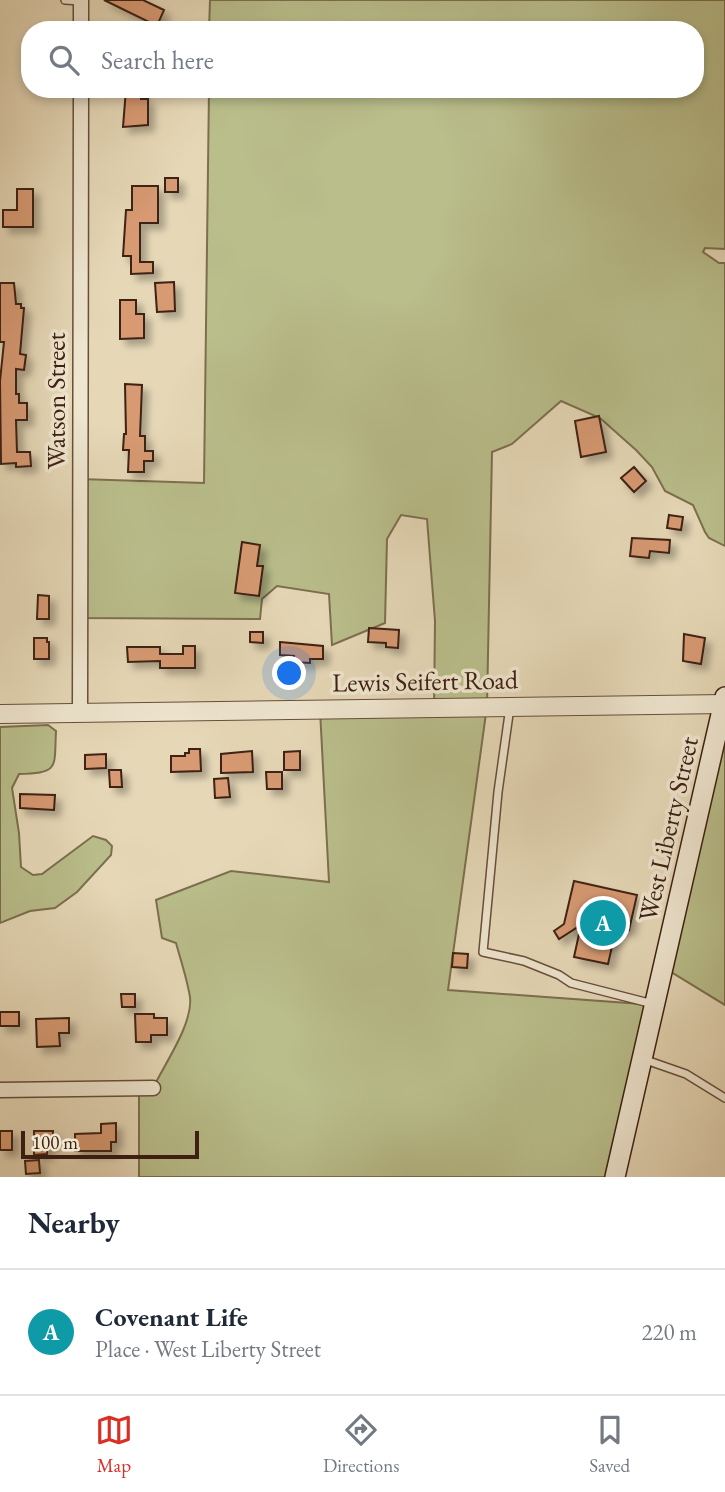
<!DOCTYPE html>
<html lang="en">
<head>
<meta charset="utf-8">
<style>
	:root { --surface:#fff; --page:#f6f6f7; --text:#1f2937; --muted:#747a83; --line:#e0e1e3; --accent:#d93025 }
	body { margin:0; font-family:"EB Garamond",serif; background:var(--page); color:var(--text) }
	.scale { position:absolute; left:21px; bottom:18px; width:178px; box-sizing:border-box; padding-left:7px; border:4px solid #3e2012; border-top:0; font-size:19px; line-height:24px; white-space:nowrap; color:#3e2012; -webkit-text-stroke:5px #efe6d0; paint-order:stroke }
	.you { position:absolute; left:290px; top:674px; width:24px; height:24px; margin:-18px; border:5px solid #fff; border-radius:50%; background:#1a73e8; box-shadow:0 0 0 10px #1a73e833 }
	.badge { display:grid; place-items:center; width:46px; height:46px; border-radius:50%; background:var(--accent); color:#fff; font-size:23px; font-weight:700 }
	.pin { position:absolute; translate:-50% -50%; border:4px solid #fff; box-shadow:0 2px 7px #0006 }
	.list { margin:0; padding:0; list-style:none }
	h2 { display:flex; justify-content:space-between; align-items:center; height:91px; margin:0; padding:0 28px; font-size:30px }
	h2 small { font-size:23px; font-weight:400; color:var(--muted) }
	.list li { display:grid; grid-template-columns:46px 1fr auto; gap:21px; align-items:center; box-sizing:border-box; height:126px; padding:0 28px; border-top:2px solid var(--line) }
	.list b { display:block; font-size:26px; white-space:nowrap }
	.list p { margin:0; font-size:23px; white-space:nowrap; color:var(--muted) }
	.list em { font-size:23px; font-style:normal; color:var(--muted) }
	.icon { flex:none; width:38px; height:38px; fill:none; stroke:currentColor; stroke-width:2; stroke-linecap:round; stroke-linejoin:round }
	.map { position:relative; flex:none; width:725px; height:1177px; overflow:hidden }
	.search { position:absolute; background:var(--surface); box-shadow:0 4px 10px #0003; left:21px; right:21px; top:21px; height:77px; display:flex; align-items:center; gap:18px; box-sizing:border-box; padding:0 24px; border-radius:28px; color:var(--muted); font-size:26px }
	.sheet { height:217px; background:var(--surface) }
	nav { display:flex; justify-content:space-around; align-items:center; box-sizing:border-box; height:98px; border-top:2px solid var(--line); background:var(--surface); font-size:19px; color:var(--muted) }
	nav a { display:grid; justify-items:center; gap:4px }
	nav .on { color:var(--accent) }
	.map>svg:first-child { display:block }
</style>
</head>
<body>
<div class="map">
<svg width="725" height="1177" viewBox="0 0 725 1177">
	<defs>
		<filter id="shadow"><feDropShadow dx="6" dy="6" stdDeviation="3.5" flood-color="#0004"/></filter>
	</defs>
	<rect width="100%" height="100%" fill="#e6d8b7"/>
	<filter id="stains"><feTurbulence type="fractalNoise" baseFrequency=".00286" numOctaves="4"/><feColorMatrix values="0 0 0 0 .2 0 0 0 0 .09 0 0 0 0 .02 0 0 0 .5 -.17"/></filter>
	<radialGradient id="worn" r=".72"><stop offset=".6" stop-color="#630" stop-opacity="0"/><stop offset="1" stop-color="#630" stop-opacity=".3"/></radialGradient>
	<!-- green -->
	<path fill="#b9be8b" stroke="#7c6f4e" stroke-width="2" d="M 210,0 L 725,0 L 725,249 L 705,248 L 703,252 L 719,263 L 725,263 L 725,546 L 709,538 L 705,532 L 693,505 L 665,491 L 652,467 L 636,450 L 600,418 L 561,401 L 512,444 L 492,452 L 487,706 L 448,990 L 655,1005 L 615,1177 L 139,1177 L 139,1088 L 153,1088 C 165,1063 193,1024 190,997 C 187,979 181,961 176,943 L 162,938 L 156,900 L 231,871 L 329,882 L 320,710 L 434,707 L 435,621 L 427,519 L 401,515 L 387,539 L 385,623 L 332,645 L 329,594 L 277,586 L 262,599 L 260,619 L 80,618 L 80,479 L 204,483 L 209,89 L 695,89 L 695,30 L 209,30 Z
		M 725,704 L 725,1005 L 663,967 Z
		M 48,725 L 56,731 C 54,768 60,773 19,774 L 12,788 L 19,833 L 21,867 L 33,875 L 42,874 L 93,836 L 106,840 L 112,846 L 111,855 L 77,892 L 55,908 L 30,911 L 0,923 L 0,727 Z"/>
	<!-- building -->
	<path fill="#d79a73" stroke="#3e2012" stroke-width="2" filter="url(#shadow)" d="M 104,0 L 143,0 L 164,10 L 157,26 Z
		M 126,89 L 141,89 L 141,99 L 148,99 L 148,125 L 123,127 Z
		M 165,178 L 178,178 L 178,192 L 165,192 Z
		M 132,186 L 158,186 L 158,223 L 140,223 L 140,262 L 153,262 L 153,273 L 131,274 L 131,256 L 123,256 L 126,210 L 132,210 Z
		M 17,189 L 33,189 L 33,227 L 3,227 L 3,210 L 17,210 Z
		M 174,282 L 175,311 L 157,312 L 155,283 Z
		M 0,283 L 14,283 L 16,304 L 21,304 L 21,308 L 24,308 L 20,354 L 26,355 L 24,370 L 16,369 L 16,394 L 19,394 L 19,403 L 27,403 L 27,420 L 16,420 L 17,452 L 30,452 L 31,466 L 16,467 L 16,463 L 1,464 L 0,381 L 4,342 L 0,342 Z
		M 120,300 L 136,300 L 136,314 L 144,314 L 144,338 L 120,339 Z
		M 125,384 L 142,385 L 140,436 L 145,436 L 145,451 L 153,451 L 153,461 L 144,461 L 144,472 L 128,472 L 129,450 L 123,450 L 124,434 L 126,434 Z
		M 599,416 L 606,452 L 581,457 L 575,421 Z
		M 634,467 L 646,481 L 634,492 L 621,478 Z
		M 669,515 L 683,517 L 681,530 L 667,528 Z
		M 632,538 L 670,540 L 669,553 L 650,551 L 649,558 L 630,556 Z
		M 242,542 L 260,545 L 257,566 L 263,566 L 259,596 L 235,593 Z
		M 38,595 L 49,596 L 49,619 L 37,619 Z
		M 369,628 L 399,630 L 398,648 L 386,647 L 386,643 L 368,642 Z
		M 250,632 L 263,632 L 263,643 L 250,642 Z
		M 684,634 L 705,638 L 701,664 L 683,661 Z
		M 34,638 L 47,638 L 47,642 L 49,642 L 49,659 L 34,659 Z
		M 280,642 L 323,646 L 323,659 L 310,659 L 310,663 L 293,662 L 294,656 L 280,655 Z
		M 183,646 L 195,646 L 195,668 L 160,668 L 160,661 L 128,662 L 127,647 L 160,647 L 160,654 L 183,654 Z
		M 189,749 L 200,749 L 201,771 L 171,772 L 171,756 L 185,756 L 185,753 L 189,753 Z
		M 252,751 L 253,772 L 221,773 L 221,754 Z
		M 300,751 L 300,770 L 284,770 L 284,752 Z
		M 106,754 L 106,768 L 85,769 L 85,755 Z
		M 109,770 L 121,770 L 122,787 L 110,787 Z
		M 266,772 L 282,772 L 282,789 L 267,789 Z
		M 228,778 L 230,797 L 215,798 L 214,779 Z
		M 20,794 L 55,795 L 54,810 L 20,808 Z
		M 574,881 L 637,895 L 629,930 L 620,927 L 619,930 L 616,929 L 608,964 L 574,957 L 581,925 L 559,939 L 554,931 L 564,924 Z
		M 453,953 L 468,954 L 467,968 L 452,967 Z
		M 121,994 L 135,994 L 135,1007 L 122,1007 Z
		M 0,1012 L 19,1012 L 19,1026 L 0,1026 Z
		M 135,1014 L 154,1014 L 154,1018 L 167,1018 L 167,1035 L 151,1035 L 151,1042 L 136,1042 Z
		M 69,1018 L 69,1033 L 59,1033 L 60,1046 L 37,1047 L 36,1019 Z
		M 116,1123 L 116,1142 L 111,1142 L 111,1151 L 75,1151 L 75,1134 L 101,1133 L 101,1124 Z
		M 0,1131 L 12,1131 L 12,1150 L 0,1150 Z
		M 34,1131 L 53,1131 L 53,1145 L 47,1145 L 47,1154 L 34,1155 Z
		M 39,1160 L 40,1173 L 26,1174 L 25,1161 Z"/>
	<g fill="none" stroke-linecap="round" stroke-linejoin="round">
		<!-- service casing -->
		<g stroke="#684e3b" stroke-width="10">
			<path id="service" d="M 65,0 L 81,1
				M 510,707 L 498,792 L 483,952 L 524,961 L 559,975 L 571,983 L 653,1004
				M 643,1059 L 686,1074 L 725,1098"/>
		</g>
		<!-- minor casing -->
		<g stroke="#684e3b" stroke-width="17">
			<path id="minor" d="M 81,30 L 81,1
				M 80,713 L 81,89
				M 0,1090 L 153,1088"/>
		</g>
		<!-- tertiary casing -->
		<g stroke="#684e3b" stroke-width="20">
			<path id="tertiary" d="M 0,714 L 725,704"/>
		</g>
		<!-- secondary casing -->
		<g stroke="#3e2012" stroke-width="22">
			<path id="secondary" d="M 615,1177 L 725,697"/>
		</g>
		<!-- service -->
		<use href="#service" stroke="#efe6d0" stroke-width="7"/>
		<!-- minor -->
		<use href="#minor" stroke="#efe6d0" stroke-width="14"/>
		<!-- tertiary -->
		<use href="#tertiary" stroke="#efe6d0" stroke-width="18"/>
		<!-- secondary -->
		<use href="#secondary" stroke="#efe6d0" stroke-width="19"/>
	</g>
	<g text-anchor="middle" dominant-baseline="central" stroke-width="7" stroke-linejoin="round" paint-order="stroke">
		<!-- street labels -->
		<g font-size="26" fill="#3e2012" stroke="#efe6d0">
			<text transform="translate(56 401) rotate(-90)">Watson Street</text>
			<text transform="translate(425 681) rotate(-1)">Lewis Seifert Road</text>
			<text transform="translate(668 829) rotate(-77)">West Liberty Street</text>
		</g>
	</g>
	<rect width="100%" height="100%" filter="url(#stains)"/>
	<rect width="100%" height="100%" fill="url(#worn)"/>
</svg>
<div class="scale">100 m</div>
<div class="you"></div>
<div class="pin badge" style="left:603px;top:923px;background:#0f9aa8">A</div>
<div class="search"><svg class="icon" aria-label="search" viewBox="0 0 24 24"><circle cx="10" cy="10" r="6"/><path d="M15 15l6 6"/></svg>Search here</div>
</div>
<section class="sheet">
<h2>Nearby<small></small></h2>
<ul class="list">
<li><span class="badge" style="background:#0f9aa8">A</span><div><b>Covenant Life</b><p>Place · West Liberty Street</p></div><em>220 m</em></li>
</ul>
</section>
<nav>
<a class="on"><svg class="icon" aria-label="map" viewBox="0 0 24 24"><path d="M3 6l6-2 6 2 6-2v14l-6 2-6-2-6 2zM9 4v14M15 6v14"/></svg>Map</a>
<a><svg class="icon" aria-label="directions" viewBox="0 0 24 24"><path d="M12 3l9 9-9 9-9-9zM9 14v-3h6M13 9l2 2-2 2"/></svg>Directions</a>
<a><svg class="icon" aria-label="saved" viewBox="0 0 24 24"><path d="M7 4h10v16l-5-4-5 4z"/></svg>Saved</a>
</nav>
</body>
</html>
